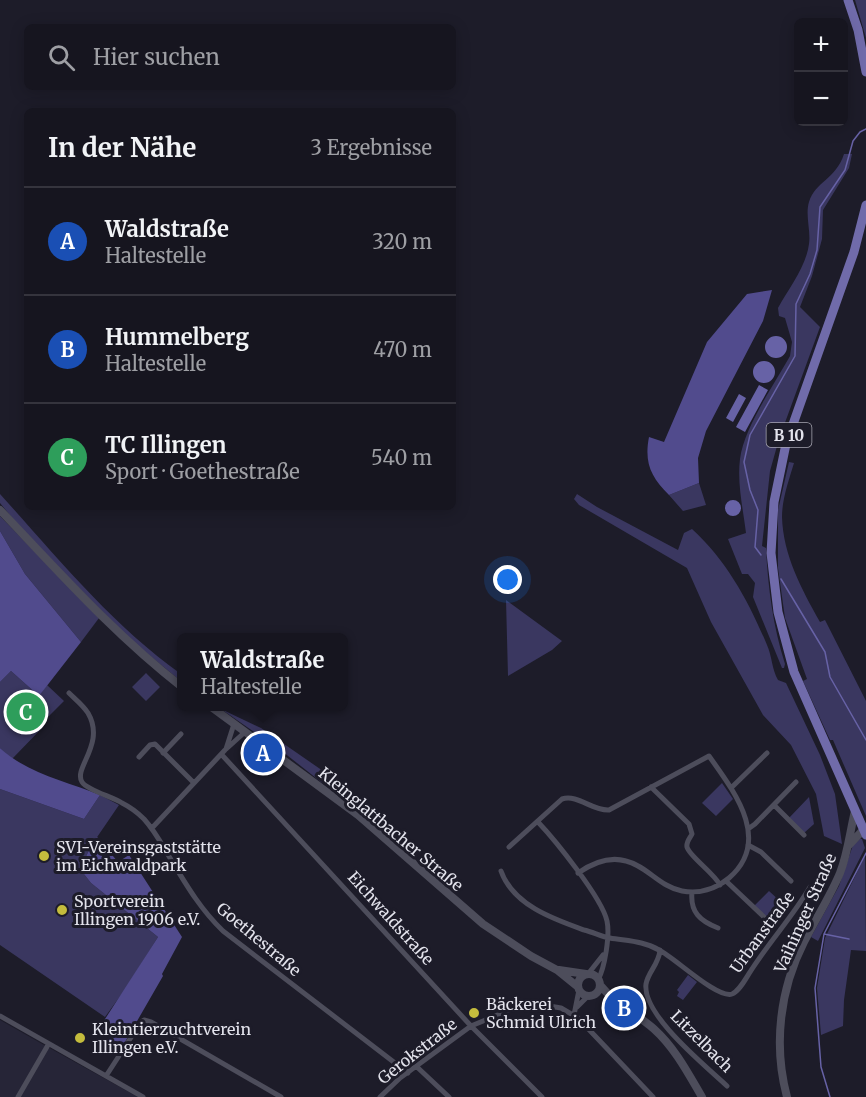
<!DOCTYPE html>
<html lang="de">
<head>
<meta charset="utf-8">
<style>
	:root { --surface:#16151f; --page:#23222c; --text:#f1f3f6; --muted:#9e9fa4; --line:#35343d; --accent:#7c3aed }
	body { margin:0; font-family:Merriweather,serif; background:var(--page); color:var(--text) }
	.controls { position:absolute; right:18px; top:18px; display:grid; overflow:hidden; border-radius:9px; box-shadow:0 3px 15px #0003 }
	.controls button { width:54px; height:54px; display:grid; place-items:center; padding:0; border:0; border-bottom:2px solid var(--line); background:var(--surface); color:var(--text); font:30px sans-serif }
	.you { position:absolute; left:508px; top:580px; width:21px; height:21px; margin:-15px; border:4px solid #fff; border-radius:50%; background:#1a73e8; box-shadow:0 0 0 9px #1a73e833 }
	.badge { display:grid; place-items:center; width:39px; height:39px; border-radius:50%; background:var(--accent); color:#fff; font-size:20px; font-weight:700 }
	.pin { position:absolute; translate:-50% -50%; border:3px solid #fff; box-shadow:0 2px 6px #0006 }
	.popup { position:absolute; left:177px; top:633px; width:171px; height:78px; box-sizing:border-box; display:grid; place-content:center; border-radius:9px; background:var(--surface); filter:drop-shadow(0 2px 4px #0005); font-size:20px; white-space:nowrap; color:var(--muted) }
	.popup b { font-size:22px; color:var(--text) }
	.popup::after { content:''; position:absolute; left:50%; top:100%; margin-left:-12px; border:12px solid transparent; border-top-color:var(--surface) }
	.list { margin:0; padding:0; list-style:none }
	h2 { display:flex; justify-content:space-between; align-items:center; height:78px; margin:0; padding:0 24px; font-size:26px }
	h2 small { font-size:20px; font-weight:400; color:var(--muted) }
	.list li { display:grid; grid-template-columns:39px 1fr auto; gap:18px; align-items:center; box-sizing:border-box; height:108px; padding:0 24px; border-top:2px solid var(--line) }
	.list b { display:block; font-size:22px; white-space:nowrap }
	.list p { margin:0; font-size:20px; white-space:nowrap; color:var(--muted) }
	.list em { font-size:20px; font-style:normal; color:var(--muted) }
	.icon { flex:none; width:33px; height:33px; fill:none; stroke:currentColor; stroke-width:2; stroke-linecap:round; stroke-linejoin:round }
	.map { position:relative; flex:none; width:866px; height:1097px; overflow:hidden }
	.search { position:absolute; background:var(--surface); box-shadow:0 3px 15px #0003; left:24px; top:24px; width:432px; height:66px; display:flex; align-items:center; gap:15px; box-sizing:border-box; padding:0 21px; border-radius:9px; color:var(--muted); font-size:22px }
	.panel { position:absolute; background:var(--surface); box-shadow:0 3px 15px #0003; left:24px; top:108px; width:432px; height:402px; border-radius:9px }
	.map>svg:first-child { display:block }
</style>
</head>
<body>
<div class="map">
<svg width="866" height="1097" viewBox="0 0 866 1097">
	<rect width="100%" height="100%" fill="#1d1c29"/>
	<!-- built -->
	<path fill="#262537" d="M 0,1020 L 44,1045 L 138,1097 L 0,1097 Z"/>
	<!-- green -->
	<path fill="#3a3760" d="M 855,0 L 866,0 L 866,38 Z
		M 844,154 L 852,154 L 849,168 L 823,210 L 822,239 L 812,276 L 800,307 L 820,327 L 779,439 L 770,471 L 762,546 L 766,548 C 768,588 773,626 785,664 L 784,668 L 782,668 L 753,597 L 755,583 L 748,574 L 742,574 L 728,539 L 746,533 C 743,509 737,483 740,459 C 744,427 774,385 790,356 L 792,342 L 785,318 L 779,316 L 778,308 C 789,288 806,267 809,244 C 811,231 805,215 809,202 C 815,182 836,179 844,154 Z
		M 789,462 L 794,463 C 789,480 782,499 782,517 C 783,555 802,590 820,622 L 825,620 L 866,701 L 866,816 L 833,740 L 830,740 L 803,681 L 807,679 L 785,618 L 778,568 L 778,510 Z
		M 699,483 L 706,505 L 683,511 L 669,495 Z
		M 0,494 C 57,557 112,625 181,674 L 179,677 L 182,682 L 127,637 L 23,531 L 0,503 Z
		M 577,494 L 597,507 L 678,550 L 684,533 L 692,529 C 727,561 749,602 767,645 C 772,656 772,670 778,680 L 786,683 L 820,755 L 835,794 L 842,844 L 824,836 L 816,794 L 791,745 L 763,715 L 711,622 L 687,568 L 579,505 L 574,499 Z
		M 0,516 L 99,618 L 81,642 L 25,574 L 0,531 Z
		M 506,600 L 562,641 L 552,650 L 508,676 Z
		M 11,671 L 39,696 L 47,685 L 64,701 L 42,723 L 44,726 L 12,759 L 0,748 L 0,682 Z
		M 146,673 L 160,687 L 146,701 L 132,687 Z
		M 221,709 L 261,728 L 362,798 L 362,805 L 360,807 L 353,807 L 283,752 Z
		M 722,783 L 733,799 L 716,816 L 702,803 Z
		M 0,789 L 84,819 L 100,795 L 119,805 L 91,846 L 80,869 L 91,883 L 158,937 L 126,988 L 105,1017 L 0,945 Z
		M 809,797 L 814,824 L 804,833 L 789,818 Z
		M 860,839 L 862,839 L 865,848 L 818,941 L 811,937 L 839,886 L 853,845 Z
		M 865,856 L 866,951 L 851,950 L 844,1000 L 843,1026 L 821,1035 L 817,988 L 825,938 Z
		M 769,891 L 781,902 L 766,917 L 754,906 Z
		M 688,975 L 697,982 L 683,1000 L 677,996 L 679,992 L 677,990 Z"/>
	<!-- forest -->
	<path fill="#514b8d" d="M 772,290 L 763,321 L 706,431 L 698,458 L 699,483 L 669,495 C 651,477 644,463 649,437 L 664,442 L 707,342 L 747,294 Z
		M 0,531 L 25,574 L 81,642 L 39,696 L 11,671 L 0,682 Z
		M 0,748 C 28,774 66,781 100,795 L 84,819 L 0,789 Z
		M 97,837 L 118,862 L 129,855 L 182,937 L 162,974 L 163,976 L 121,1049 L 96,1033 L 158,937 L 91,883 L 80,869 L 91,846 Z"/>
	<!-- water -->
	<path fill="#6762a6" d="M765 347a11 11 0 1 1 22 0a11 11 0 1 1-22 0Z
		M753 372a11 11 0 1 1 22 0a11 11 0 1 1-22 0Z
		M 759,385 L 768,390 L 745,432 L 736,427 Z
		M 739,394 L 746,398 L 733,422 L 726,418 Z
		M725 508a8 8 0 1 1 16 0a8 8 0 1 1-16 0Z"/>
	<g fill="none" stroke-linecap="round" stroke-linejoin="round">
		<!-- stream -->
		<path stroke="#6762a6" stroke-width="1.5" d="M 761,555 L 755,547 L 758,510 L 750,490 L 744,462 L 750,435 L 795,356 L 796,304 L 810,274 L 817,250 L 820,207 L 845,170 L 853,141 L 860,132 L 866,129
			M 781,579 L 825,652 L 830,677 L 866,740
			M 824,934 L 849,939
			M 830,1097 L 821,1067 L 815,988 L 824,934 L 866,853"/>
		<!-- street -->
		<path stroke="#4d4d5b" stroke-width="5" d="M 69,693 C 75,699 83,705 88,713 C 106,744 73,768 82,782 C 87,790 113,797 122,803 C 130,807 138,813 144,819 C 154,830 160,841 167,853 C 184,881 199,908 223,931 L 408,1073
			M 226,749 L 234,724
			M 163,753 L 181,734
			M 222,755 L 471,1026 L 542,1097
			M 139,757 L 150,745 L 155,744 L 194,783
			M 651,787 L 689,824 L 692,834 C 690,838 686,842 687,847 C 689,856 714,873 720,885
			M 731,788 L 767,753
			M 774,805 L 804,835
			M 538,822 C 555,840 602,898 607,921 C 610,935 605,967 598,980
			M 152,828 L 225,750 L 245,732
			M 748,829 L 755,824 L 796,782
			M 748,845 L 761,852 L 791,881
			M 509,847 L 562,799 C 578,794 592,811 609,810 L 709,756 C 733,790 773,840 729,878 C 716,889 699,894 682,891 C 660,887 647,866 626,861 C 609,856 591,864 578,873
			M 501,871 C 513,905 553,919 584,930 C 593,932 602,937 610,938 C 627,941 644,941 659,950 C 674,957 717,999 732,994 C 740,991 747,976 752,969 C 770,941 793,916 810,887
			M 726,881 L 765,918
			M 692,892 C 690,912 700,921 718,928
			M 660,950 C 659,964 648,972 646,984 C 642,1015 706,1066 727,1086
			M 588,974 L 603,955
			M 577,1007 L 588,996
			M 574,1015 L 579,990
			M 0,1016 L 143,1097
			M 417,1067 L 449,1097
			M 106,1076 L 141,1022 L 144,1020 L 151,1022 L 281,1097
			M 18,1097 L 48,1045
			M 380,1097 L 400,1078 L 471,1026 L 517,1007 L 538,1004 L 561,1008 L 578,1018 L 653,1097"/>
		<!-- secondary -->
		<path stroke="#4d4d5b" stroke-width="8" d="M 0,510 C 59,572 115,635 182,687
			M 210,706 L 358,815 L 483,924 L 531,956 L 557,970 L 578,987
			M 849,845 L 864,829
			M 559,970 L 586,974
			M578 985a11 11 0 1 1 22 0a11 11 0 1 1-22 0Z
			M 600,985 C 615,1004 636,1013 654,1029 C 675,1048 688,1073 702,1097
			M 787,1097 C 773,1045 780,989 804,942 C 816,918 830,897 840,873 C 848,853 850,831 855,811"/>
		<!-- primary -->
		<path stroke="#706baa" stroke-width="9" d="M 848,0 L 858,30 L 866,72
			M 866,205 L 854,252 L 786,444 L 774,502 L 771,553 L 778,612 L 794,672 L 866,835"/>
	</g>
	<!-- markers -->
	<g fill="#c4bc3d" stroke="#1d1c29" stroke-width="2">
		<circle cx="44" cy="856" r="6"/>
		<circle cx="62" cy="910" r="6"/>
		<circle cx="474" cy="1013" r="6"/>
		<circle cx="80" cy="1038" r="6"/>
	</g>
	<g text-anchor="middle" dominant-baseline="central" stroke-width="6" stroke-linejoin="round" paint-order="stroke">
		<!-- shield labels -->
		<rect fill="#1d1c29" stroke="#a8a7b2" stroke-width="1.5" x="766.5" y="423" width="45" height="24" rx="4.5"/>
		<g font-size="15" font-weight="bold" fill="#e3e3ec">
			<text x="789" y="435">B 10</text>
		</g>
		<!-- street labels -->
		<g font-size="16" fill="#e3e3ec" stroke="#1d1c29">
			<text transform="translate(391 829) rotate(40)">Kleinglattbacher Straße</text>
			<text transform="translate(805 913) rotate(-66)">Vaihinger Straße</text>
			<text transform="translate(391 918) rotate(48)">Eichwaldstraße</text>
			<text transform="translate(762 932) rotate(-54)">Urbanstraße</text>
			<text transform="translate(259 939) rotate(40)">Goethestraße</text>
			<text transform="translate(702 1041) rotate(45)">Litzelbach</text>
			<text transform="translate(417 1051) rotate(-38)">Gerokstraße</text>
		</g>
		<!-- poi labels -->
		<g font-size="16" fill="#e3e3ec" stroke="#1d1c29" text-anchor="start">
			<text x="56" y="847">SVI-Vereinsgaststätte<tspan x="56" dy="18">im Eichwaldpark</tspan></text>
			<text x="74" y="901">Sportverein<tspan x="74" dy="18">Illingen 1906 e.V.</tspan></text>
			<text x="486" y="1004">Bäckerei<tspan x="486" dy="18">Schmid Ulrich</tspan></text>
			<text x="92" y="1029">Kleintierzuchtverein<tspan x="92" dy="18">Illingen e.V.</tspan></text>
		</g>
	</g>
</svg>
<div class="controls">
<button>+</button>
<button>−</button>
</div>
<div class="you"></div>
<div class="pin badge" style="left:263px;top:753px;background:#1a4fb4">A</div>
<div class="popup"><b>Waldstraße</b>Haltestelle</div>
<div class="pin badge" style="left:624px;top:1008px;background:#1a4fb4">B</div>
<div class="pin badge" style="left:26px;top:712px;background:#2e9e5b">C</div>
<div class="search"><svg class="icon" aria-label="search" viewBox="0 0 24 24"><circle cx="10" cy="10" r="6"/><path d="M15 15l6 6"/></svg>Hier suchen</div>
<section class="panel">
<h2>In der Nähe<small>3 Ergebnisse</small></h2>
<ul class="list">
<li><span class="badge" style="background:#1a4fb4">A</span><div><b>Waldstraße</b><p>Haltestelle</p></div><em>320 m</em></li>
<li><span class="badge" style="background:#1a4fb4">B</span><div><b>Hummelberg</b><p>Haltestelle</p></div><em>470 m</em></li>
<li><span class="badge" style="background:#2e9e5b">C</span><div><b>TC Illingen</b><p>Sport · Goethestraße</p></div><em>540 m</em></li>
</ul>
</section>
</div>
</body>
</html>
